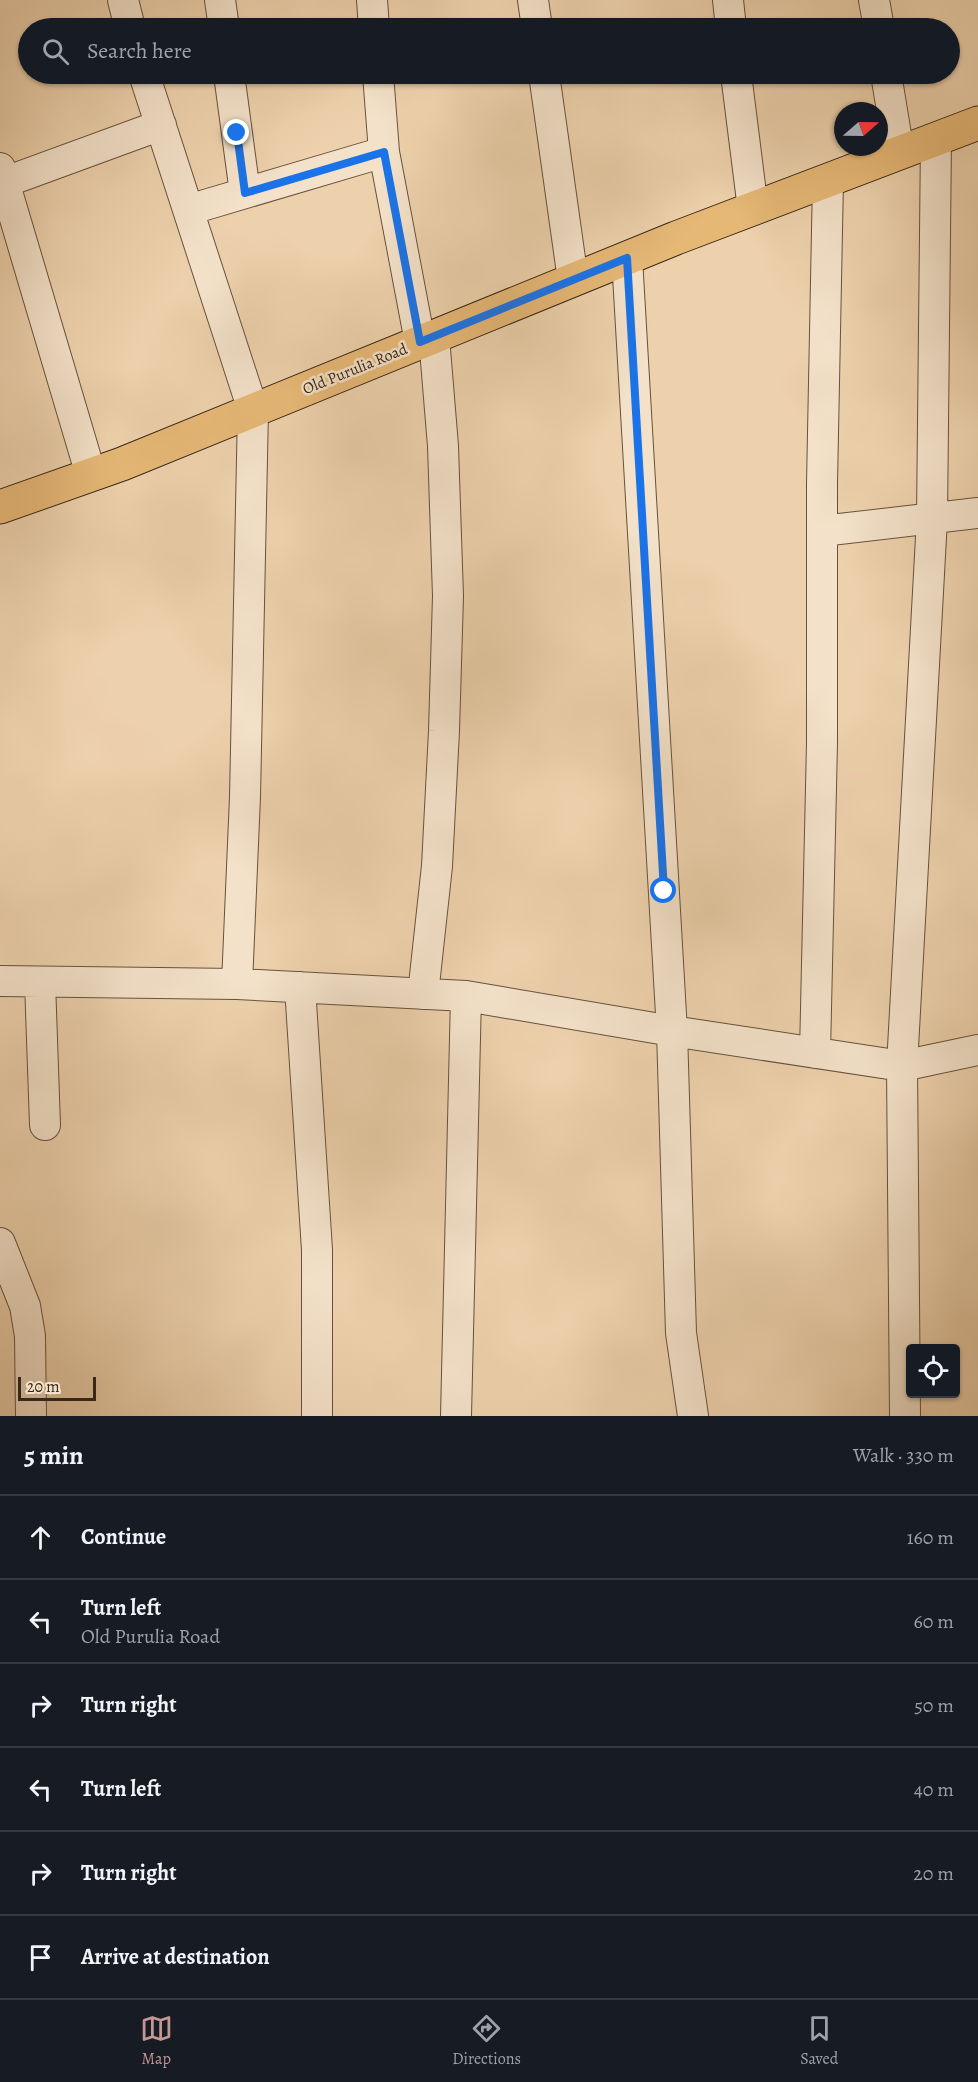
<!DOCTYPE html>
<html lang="en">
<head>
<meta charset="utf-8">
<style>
	:root { --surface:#171b24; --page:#20242c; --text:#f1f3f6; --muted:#9ea1a6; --line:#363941; --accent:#c59692 }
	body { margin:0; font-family:Alegreya,serif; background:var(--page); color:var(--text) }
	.controls { position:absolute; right:18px; bottom:18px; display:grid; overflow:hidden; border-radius:6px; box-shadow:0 2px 4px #0004 }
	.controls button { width:54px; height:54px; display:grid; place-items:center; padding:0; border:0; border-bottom:2px solid var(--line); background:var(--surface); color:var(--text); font:30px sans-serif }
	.compass { position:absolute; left:834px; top:102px; width:54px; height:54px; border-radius:50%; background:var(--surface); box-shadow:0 2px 4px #0004; rotate:70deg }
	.scale { position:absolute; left:18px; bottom:15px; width:78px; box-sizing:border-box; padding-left:6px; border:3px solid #392717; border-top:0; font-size:16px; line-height:21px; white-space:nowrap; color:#392717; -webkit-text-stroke:4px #f3e1c9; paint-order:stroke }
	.stop { position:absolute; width:18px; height:18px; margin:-14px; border:4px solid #1a73e8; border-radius:50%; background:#fff }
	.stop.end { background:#1a73e8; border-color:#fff; box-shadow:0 2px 6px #0008 }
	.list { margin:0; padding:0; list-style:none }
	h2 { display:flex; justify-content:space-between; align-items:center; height:78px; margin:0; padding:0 24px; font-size:26px }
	h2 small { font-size:20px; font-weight:400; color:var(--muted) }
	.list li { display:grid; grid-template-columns:39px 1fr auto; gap:18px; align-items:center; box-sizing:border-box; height:84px; padding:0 24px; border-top:2px solid var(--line) }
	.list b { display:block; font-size:22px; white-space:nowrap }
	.list p { margin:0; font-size:20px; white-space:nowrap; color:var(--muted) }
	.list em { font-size:20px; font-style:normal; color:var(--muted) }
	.icon { flex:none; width:33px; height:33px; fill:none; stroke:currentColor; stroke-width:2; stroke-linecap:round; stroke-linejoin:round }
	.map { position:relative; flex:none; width:978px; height:1416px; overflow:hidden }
	.search { position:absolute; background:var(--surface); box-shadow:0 2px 4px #0004; left:18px; right:18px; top:18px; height:66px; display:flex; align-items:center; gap:15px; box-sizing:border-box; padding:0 21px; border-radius:33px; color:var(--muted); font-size:22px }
	.sheet { height:582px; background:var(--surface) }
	nav { display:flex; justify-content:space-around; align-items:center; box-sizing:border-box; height:84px; border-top:2px solid var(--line); background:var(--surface); font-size:16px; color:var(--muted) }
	nav a { display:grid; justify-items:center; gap:3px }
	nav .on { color:var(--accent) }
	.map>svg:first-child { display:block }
</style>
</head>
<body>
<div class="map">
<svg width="978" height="1416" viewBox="0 0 978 1416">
	<rect width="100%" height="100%" fill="#edd1ac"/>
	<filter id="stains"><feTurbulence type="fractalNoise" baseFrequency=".00333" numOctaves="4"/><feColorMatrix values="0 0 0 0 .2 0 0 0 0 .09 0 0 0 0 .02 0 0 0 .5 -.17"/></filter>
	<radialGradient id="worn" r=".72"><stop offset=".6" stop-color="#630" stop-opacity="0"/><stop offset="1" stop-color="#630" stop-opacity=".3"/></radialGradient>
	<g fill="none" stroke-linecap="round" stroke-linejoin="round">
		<!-- minor casing -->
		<g stroke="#66523c" stroke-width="32">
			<path id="minor" d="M 123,0 L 130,28
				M 220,0 L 224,28
				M 372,0 L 374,28
				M 533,0 L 537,28
				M 728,0 L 731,28
				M 874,0 L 879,28
				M 144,74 L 253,410 L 245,797 L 237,984
				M 229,74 L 245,193
				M 378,74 L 384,152 L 420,342
				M 544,74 L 573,280
				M 736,74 L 753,209
				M 886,74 L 899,153
				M 0,168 L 91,475
				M 0,184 L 161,125
				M 188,210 L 384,152
				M 627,258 L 672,1031 L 681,1333 L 693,1416
				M 822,531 L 978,513
				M 0,981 L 237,984 L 466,996 L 672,1031 L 902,1066 L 978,1050
				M 40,982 L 45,1125
				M 300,987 L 317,1250 L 317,1416
				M 423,994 L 437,866 L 444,731 L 448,596 L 443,446 L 434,337
				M 815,1053 L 822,743 L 822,484 L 828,180
				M 0,1243 L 25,1306 L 30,1336 L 31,1416
				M 456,1416 L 466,996
				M 905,1416 L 902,1066 L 932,519 L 936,139"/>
		</g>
		<!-- major casing -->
		<g stroke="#392717" stroke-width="35">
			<path id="major" d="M 0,507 L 122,464 L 676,238 L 978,123"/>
		</g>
		<!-- minor -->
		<use href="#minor" stroke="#f3e1c9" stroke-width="30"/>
		<!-- major -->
		<use href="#major" stroke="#e6b876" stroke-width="33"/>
	</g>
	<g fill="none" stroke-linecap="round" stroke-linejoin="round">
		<!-- route -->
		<path stroke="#1a73e8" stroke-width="8" d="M 237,133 L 245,193 L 384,152 L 420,342 L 627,258 L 664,891"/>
	</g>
	<g text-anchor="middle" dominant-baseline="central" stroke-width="5" stroke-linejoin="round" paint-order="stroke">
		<!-- street labels -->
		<g font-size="16" fill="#392717" stroke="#f3e1c9">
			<text transform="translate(355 369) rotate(-22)">Old Purulia Road</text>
		</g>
	</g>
	<rect width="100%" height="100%" filter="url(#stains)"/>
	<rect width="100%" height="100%" fill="url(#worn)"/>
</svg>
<div class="controls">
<button><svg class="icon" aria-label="locate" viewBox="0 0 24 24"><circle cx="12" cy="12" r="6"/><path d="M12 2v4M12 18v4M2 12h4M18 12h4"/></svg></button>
</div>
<svg class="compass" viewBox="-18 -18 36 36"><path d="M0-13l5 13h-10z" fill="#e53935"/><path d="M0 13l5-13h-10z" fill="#9ea1a6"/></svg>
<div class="scale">20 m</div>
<div class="stop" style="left:664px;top:891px"></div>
<div class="stop end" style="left:237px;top:133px"></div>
<div class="search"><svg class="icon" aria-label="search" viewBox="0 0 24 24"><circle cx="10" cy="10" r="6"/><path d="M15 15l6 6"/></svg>Search here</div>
</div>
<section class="sheet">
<h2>5 min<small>Walk · 330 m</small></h2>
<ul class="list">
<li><svg class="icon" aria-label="ahead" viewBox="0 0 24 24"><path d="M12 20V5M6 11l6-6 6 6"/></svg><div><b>Continue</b></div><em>160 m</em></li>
<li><svg class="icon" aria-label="left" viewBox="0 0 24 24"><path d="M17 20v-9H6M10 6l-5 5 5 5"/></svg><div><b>Turn left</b><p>Old Purulia Road</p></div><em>60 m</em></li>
<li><svg class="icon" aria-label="right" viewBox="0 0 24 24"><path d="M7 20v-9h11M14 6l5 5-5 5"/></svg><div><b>Turn right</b></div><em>50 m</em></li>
<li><svg class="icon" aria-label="left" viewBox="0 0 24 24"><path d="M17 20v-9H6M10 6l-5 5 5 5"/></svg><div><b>Turn left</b></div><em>40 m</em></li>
<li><svg class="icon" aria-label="right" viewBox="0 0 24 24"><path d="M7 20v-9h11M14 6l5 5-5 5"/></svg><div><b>Turn right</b></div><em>20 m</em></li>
<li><svg class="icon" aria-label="arrive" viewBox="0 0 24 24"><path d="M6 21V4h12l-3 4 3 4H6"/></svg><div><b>Arrive at destination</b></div></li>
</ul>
</section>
<nav>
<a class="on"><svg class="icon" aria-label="map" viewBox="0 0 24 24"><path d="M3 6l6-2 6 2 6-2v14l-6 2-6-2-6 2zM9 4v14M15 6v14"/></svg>Map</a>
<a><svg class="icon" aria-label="directions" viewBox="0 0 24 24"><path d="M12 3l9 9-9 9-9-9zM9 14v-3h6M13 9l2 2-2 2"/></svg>Directions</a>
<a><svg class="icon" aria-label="saved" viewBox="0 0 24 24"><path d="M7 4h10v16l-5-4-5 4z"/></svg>Saved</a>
</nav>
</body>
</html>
